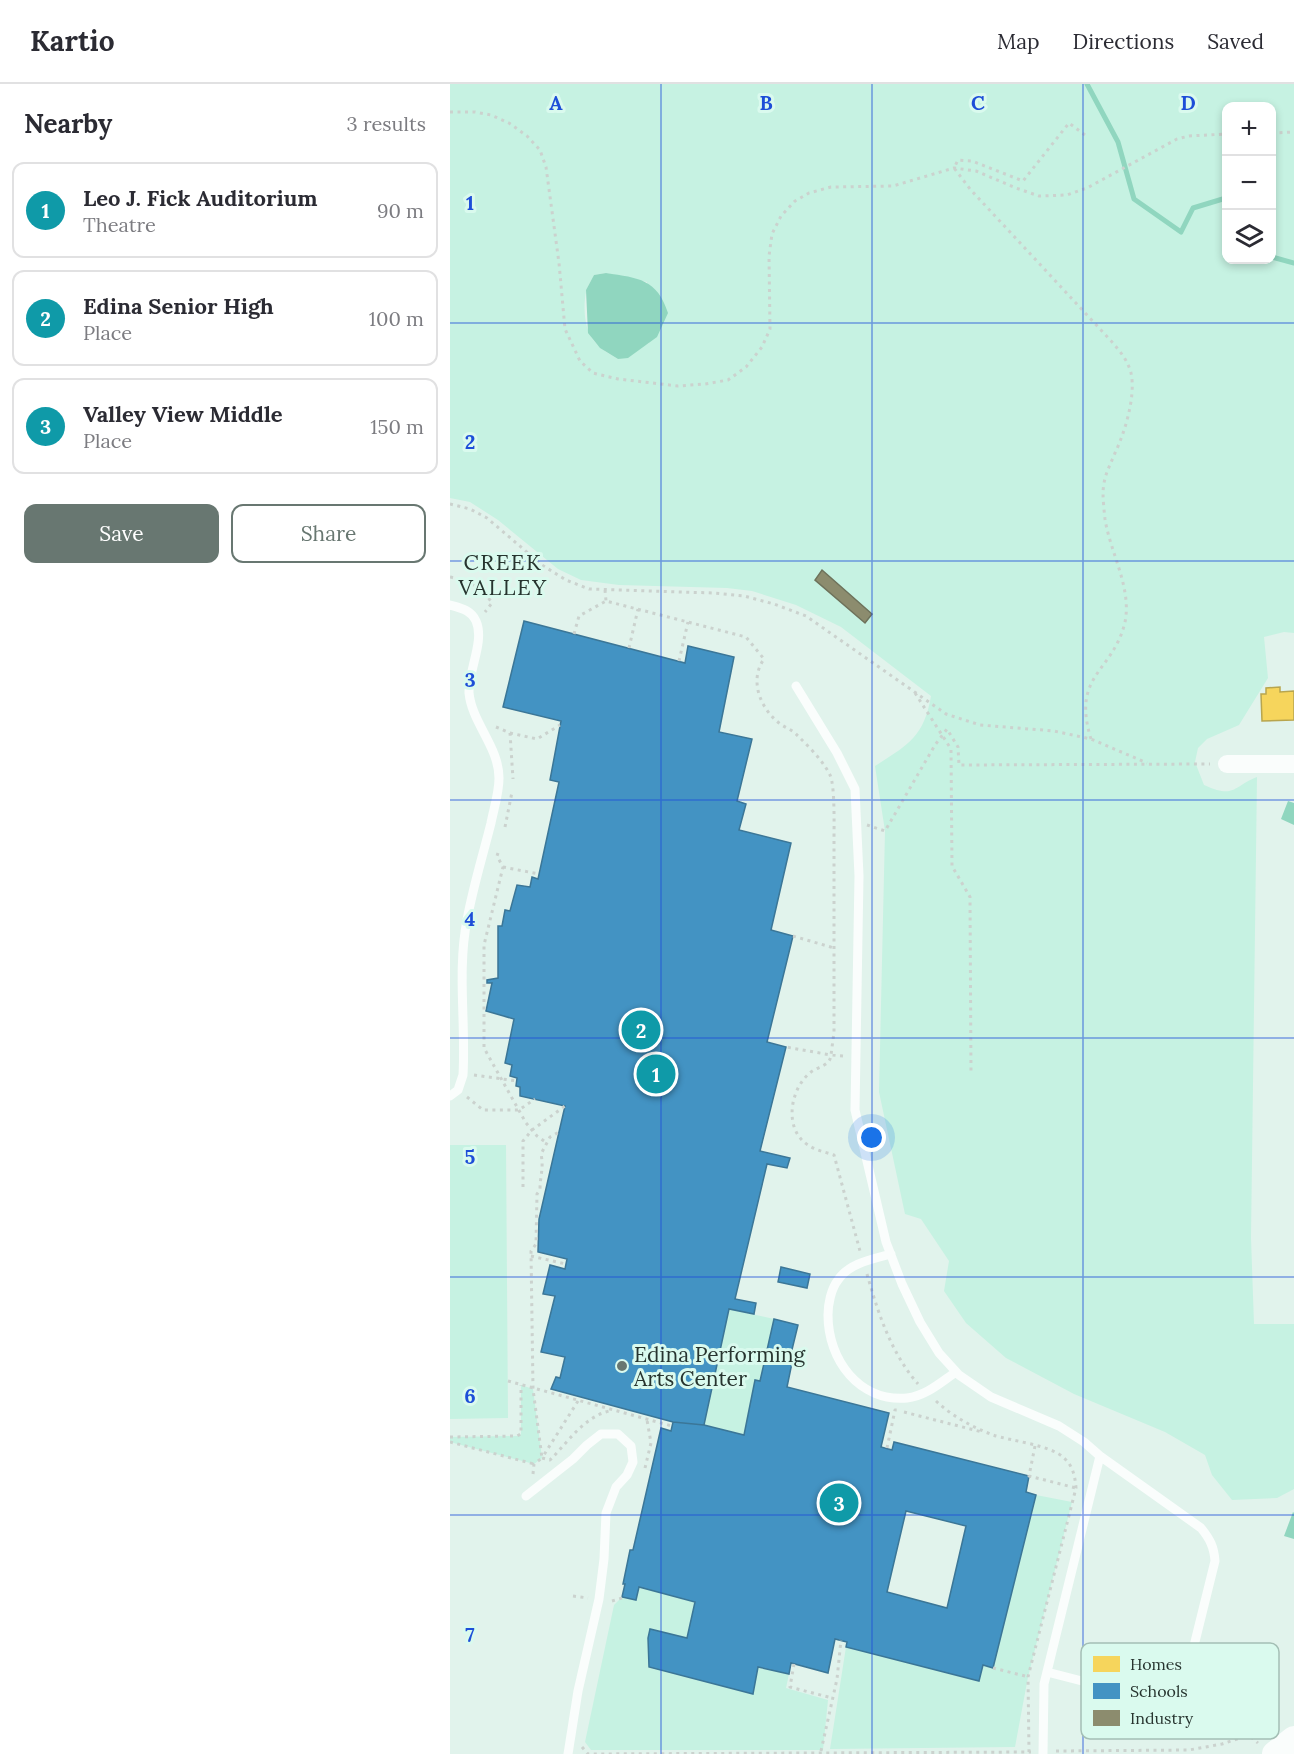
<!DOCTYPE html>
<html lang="en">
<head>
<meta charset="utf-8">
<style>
	:root { --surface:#fff; --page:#f2f2f3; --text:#2b2b33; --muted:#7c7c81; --line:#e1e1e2; --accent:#687771 }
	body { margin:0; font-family:Lora,serif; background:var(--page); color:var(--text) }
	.controls { position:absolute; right:18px; top:18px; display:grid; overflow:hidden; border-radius:12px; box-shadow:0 3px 9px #0003 }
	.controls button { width:54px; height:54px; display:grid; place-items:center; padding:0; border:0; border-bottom:2px solid var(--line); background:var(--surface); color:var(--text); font:30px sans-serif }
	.you { position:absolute; left:422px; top:1054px; width:21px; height:21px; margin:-15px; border:4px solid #fff; border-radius:50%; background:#1a73e8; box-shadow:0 0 0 9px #1a73e833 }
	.badge { display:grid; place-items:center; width:39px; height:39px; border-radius:50%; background:var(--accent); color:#fff; font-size:20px; font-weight:700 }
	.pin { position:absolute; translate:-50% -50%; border:3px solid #fff; box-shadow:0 2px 6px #0006 }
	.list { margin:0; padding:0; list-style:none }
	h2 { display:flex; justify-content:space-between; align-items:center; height:78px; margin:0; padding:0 24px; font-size:26px }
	h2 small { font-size:20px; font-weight:400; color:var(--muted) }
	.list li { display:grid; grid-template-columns:39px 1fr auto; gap:18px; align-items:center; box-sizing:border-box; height:96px; margin:0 12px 12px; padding:0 12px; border:2px solid var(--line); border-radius:12px }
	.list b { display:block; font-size:22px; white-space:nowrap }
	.list p { margin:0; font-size:20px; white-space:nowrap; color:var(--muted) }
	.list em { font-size:20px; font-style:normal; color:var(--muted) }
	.actions { display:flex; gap:12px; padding:18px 24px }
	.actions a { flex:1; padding:14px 0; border:2px solid var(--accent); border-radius:12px; text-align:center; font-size:21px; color:var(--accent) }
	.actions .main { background:var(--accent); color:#fff }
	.icon { flex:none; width:33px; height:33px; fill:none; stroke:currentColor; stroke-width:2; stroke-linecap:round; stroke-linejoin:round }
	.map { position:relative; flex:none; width:844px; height:1670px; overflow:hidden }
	header { display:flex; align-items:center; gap:36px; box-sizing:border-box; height:84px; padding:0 30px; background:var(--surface); border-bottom:2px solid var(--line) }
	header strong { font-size:28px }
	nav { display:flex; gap:33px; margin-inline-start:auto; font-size:21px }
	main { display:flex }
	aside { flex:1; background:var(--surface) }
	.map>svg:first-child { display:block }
</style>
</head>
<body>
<header>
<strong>Kartio</strong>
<nav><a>Map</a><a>Directions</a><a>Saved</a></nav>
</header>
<main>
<aside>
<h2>Nearby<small>3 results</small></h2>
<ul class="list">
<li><span class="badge" style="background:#0f9aa8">1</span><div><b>Leo J. Fick Auditorium</b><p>Theatre</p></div><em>90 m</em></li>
<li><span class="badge" style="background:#0f9aa8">2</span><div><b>Edina Senior High</b><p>Place</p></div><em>100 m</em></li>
<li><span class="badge" style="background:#0f9aa8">3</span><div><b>Valley View Middle</b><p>Place</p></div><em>150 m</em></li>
</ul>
<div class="actions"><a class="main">Save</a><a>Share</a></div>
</aside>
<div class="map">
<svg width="844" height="1670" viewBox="0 0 844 1670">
	<rect width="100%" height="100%" fill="#e1f3ec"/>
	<!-- green -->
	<path fill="#c6f2e2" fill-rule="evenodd" d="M 0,0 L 844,0 L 844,549 L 834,548 L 814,553 L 818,594 L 789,641 L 757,655 L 748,664 L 745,678 L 754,701 C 785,715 782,703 807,693 L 801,1154 L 804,1240 L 844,1240 L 844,1405 L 827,1414 L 782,1416 L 762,1391 L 755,1371 L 715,1348 L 624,1310 L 556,1274 L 516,1239 L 494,1207 L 499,1177 L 471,1135 L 455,1130 L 429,1008 L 435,747 L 425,682 C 458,661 474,653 481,612 L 391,543 L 346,521 L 302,507 L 277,504 L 169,501 L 131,496 L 108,485 L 48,436 L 20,418 L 0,414 ZM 776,22 L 822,22 L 822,176 L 776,176 ZM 156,189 L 197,198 L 199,259 L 168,275 C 160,270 151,266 145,258 C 134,247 133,223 136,208 C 137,202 142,196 144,191 Z
		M 0,1061 L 56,1061 L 58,1334 L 0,1335 Z
		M 279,1225 L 324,1235 L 310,1297 L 305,1297 L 294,1351 L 254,1341 Z
		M 71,1301 L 83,1305 L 92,1374 L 84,1380 L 0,1358 L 0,1353 L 67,1352 L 71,1350 Z
		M 586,1411 L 622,1418 L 578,1593 L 565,1663 L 380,1665 L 396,1563 L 528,1597 L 533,1581 L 543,1584 Z
		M 189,1503 L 245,1518 L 237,1554 L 200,1546 L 198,1554 L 199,1583 L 303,1610 L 308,1583 L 339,1590 L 336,1604 L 378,1616 L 373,1666 L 141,1666 L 135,1658 L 164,1521 L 172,1513 L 186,1516 Z"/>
	<!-- water -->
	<path fill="#90d6bf" d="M 156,189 C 189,194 207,195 218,229 L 207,253 L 178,274 L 168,275 L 150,264 L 138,249 L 136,206 L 144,191 Z
		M 838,717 L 844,719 L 844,741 L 831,735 Z
		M 843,1428 L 844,1429 L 844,1455 L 834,1452 Z"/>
	<!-- homes -->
	<path fill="#f6d55c" stroke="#b8a54e" stroke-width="1.5" d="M 830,603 L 830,608 L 844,607 L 844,636 L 812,637 L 811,610 L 816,610 L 816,604 Z"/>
	<!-- schools -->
	<path fill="#4393c3" stroke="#3b7697" stroke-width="1.5" fill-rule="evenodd" d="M 74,537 L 235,579 L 238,562 L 284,573 L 269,648 L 302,655 L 287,717 L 296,720 L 289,746 L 341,759 L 321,846 L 343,852 L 317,958 L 336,963 L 310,1067 L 340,1074 L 337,1084 L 317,1080 L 285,1215 L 306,1219 L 304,1230 L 279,1225 L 254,1341 L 223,1338 L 101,1305 L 106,1293 L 110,1294 L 115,1273 L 91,1268 L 105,1212 L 93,1210 L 100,1181 L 115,1185 L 117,1175 L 88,1168 L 89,1135 L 115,1022 L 70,1012 L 70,1003 L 66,1002 L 67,994 L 60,992 L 62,981 L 55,979 L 64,935 L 36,927 L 42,899 L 37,899 L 37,896 L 48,894 L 48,842 L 52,842 L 55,826 L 60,827 L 67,801 L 80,803 L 82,793 L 88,795 L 109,698 L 100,696 L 111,637 L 53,623 Z
		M 331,1183 L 360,1190 L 357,1204 L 328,1198 Z
		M 324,1235 L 348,1241 L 339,1278 L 342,1279 L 337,1303 L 439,1329 L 431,1363 L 442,1366 L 444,1358 L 579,1392 L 576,1408 L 586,1411 L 543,1584 L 533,1581 L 529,1597 L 396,1563 L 397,1558 L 385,1555 L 378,1589 L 341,1579 L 339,1590 L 308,1583 L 303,1610 L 199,1583 L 198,1554 L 200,1545 L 237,1554 L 245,1518 L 189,1503 L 186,1516 L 172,1513 L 175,1500 L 173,1500 L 180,1466 L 183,1466 L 211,1344 L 221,1347 L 223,1338 L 254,1341 L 294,1351 L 305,1296 L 310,1297 ZM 456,1427 L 516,1442 L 497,1524 L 437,1508 Z"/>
	<!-- industry -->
	<path fill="#8c8c6e" stroke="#6e725b" stroke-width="1.5" d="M 372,486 L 422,530 L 415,539 L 365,496 Z"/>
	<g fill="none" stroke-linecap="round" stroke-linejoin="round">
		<!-- stream -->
		<path stroke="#90d6bf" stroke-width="5" d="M 637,0 L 668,58 L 684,115 L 731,148 L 743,124 L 776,114 L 776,115
			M 776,157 L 776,160
			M 822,173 L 844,179"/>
		<!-- path -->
		<path stroke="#cbd2ce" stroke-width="3" stroke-dasharray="3 4.5" stroke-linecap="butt" d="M 0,28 L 25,28 L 41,31 L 59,39 L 77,52 L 90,66 L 96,83 L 109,179 L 115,245 L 130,277 L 143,289 L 168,295 L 228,302 L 255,300 L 278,296 L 296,283 L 312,263 L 320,245 L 319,172 L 322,150 L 331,132 L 345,117 L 359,109 L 381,103 L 443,102 L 504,84 L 526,87 L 566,104 L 589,112 L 617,111 L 637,104 L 727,55 L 739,52 L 776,50
			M 822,49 L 844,48
			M 635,51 L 619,39 L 573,97 L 522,77 L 508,76 L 504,84 L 520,105 L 662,258 C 670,267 678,277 681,289 C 686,312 675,348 665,369 C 659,384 654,391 653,408 C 653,416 654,426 655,435 C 660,468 682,504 675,538 C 663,589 621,590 641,655
			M 0,420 L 20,425 L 37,434 L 92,481 L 116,496 L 139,505 L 263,509 L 294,512 L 324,520 L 356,532 L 496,630 L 530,641 L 604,647 L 641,655 L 697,679
			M 0,493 C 18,497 32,503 42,519 L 35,528
			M 155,506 L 156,517
			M 124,550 L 129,532 L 156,517 L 296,553 L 314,575 C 299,596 310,624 329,639 C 334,643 340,645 345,649 C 357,661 372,675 380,691 C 385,701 384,742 384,755 C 384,820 384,884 384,948 L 381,971 L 336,963
			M 179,564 L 188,525
			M 229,577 L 238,538
			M 465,609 L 501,665 L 502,782 L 520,813 L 521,991
			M 46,643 L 60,649 L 63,695
			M 60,649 L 87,655 L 110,641
			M 417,741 L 435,747 L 485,661 L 497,645 L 508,663 L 509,681 L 760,680
			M 55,743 L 62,708
			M 48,769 L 47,772 L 53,783 L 34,861 L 34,964 L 76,1039 L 87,1052 L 97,1059
			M 53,783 L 89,790
			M 343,852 L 384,864
			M 393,972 L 381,971 C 380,982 369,982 361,988 C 340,1004 333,1045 358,1061 C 365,1066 375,1068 384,1071 L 410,1167
			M 24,991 L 67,997
			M 17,1013 L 33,1026 L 69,1026 L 85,1015
			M 73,1103 L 73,1057 L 82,1046 L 115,1022
			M 81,1172 L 116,1180
			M 417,1190 C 428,1229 441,1269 468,1300
			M 58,1297 L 222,1342
			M 128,1317 L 92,1374 L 100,1376 C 118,1358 134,1333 159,1327
			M 486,1317 C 502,1332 522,1343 543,1351 C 561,1357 601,1361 614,1374 C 623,1382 625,1392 626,1404 L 578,1593 L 579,1668
			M 454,1328 L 532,1348
			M 0,1353 L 67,1352 L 71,1350 L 71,1301
			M 0,1358 L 84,1380
			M 585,1362 L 579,1392 L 626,1404
			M 437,1364 L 445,1326 L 447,1326
			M 195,1384 L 201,1359 L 197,1336
			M 83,1390 L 84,1380 L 92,1374 L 83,1305 L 81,1167 L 86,1160 L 87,1110 L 90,1106 C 90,1091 94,1085 91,1070 L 100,1053 L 109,1048
			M 123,1512 L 138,1514
			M 162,1517 L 172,1514
			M 344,1580 L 340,1603 L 382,1614
			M 543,1584 L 579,1593
			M 707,1628 L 799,1651 L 808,1659
			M 132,1663 L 138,1670 L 581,1668
			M 371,1667 L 387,1595 L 391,1556
			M 606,1667 L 739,1666 L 772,1660 L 799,1651"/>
		<!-- lane -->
		<path stroke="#fafdfc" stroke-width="9" d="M 0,521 C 11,524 21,526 26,537 C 35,557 18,587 19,609 C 22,639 49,663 49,694 C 49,709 44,724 41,739 C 33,771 23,803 17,836 C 7,887 16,939 13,991 L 8,1006 L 0,1012
			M 346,602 L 387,669 L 405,705 L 409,792 L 405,1026 L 436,1158 L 452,1200 L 470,1238 L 489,1269 L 509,1291 L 541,1313 L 609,1342 L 634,1358 L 650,1372 L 594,1600 L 593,1670
			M 441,1170 C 423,1175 399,1179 388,1196 C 381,1205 378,1220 378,1231 C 378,1276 409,1318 457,1314 C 476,1312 491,1298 506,1288
			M 76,1412 L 123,1375 L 137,1361 L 151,1350 L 168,1350 L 181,1362 L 183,1378 L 177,1391 L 166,1403 L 156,1429 L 154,1475 L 149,1515 L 128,1607 L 118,1670
			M 597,1588 L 702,1615 C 717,1616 724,1612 734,1602 L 765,1477 C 764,1463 760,1455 751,1444 L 650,1372"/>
		<!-- street -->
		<path stroke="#fafdfc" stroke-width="18" d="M 777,680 L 844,680"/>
		<!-- secondary -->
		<path stroke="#fafdfc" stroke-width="26" d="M 825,1670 L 844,1655"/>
	</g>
	<!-- grid -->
	<path fill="none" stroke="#1d4ed8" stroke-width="1.5" stroke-opacity="0.55" d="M 211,0 L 211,1670M 422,0 L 422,1670M 633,0 L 633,1670M 0,239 L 844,239M 0,477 L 844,477M 0,716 L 844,716M 0,954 L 844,954M 0,1193 L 844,1193M 0,1431 L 844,1431"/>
	<!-- markers -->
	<circle fill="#687771" stroke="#dafaee" stroke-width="2" cx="172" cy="1282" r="6"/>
	<g text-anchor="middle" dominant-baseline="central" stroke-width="6" stroke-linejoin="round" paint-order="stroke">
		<!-- poi labels -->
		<g font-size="21" fill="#27342f" stroke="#dafaee" text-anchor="start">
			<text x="184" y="1270">Edina Performing<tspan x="184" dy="24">Arts Center</tspan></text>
		</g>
		<!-- neighbourhood labels -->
		<g font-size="22" letter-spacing="1.5" fill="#27342f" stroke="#dafaee">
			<text x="53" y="478">CREEK<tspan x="53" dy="25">VALLEY</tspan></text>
		</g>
	</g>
	<!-- legend -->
	<rect x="631" y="1559" width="198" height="96" rx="9" fill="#dafaee" stroke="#a4bfb5" stroke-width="1.5"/>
	<rect x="643" y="1572" width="27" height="16" fill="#f6d55c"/>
	<rect x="643" y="1599" width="27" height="16" fill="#4393c3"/>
	<rect x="643" y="1626" width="27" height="16" fill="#8c8c6e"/>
	<g font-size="16" fill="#27342f">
		<text x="680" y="1586">Homes</text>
		<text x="680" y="1613">Schools</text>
		<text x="680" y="1640">Industry</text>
	</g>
	<g font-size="20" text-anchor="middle" font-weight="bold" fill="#1d4ed8" stroke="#dafaee" stroke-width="6" stroke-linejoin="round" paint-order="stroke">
		<text x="106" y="26">A</text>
		<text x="316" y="26">B</text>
		<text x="528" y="26">C</text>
		<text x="738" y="26">D</text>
		<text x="20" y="126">1</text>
		<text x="20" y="365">2</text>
		<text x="20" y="603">3</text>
		<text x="20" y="842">4</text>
		<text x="20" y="1080">5</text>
		<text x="20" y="1319">6</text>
		<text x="20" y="1558">7</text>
	</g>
</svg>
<div class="controls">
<button>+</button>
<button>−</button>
<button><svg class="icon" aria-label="layers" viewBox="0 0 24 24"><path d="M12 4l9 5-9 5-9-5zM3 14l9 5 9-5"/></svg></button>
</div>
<div class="you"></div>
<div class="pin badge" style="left:206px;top:990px;background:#0f9aa8">1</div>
<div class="pin badge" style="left:191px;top:946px;background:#0f9aa8">2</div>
<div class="pin badge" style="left:389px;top:1419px;background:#0f9aa8">3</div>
</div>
</main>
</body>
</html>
